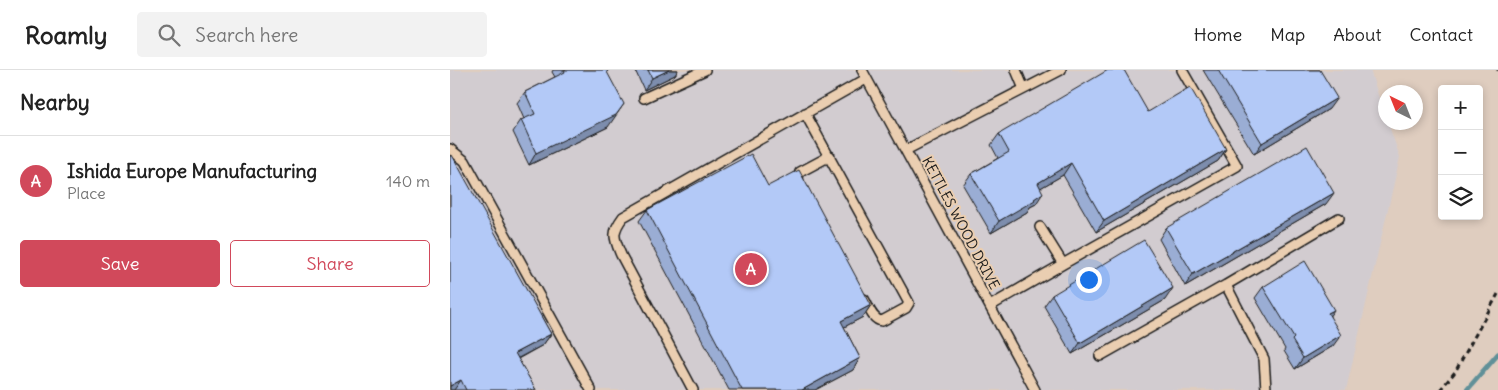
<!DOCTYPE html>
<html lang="en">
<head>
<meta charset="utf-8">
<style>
	:root { --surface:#fff; --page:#f2f2f2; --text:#222; --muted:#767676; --line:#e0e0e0; --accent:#d1495b }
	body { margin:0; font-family:Delius,sans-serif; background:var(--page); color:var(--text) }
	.controls { position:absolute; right:15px; top:15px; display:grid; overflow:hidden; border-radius:5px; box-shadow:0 2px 8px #0003 }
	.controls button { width:45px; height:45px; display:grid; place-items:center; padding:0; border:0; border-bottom:1px solid var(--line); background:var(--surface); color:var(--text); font:25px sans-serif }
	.compass { position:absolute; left:928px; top:15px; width:45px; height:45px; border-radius:50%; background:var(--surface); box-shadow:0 2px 8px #0003; rotate:317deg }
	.you { position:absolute; left:638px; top:209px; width:18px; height:18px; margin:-12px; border:4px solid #fff; border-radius:50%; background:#1a73e8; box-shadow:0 0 0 8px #1a73e833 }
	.badge { display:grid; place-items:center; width:32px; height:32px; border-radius:50%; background:var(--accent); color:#fff; font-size:16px; font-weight:700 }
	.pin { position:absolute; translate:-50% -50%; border:2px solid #fff; box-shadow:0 1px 5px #0006 }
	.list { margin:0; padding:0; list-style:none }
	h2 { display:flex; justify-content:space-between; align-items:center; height:65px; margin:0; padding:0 20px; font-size:21px }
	h2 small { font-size:16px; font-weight:400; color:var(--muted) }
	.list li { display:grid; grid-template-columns:32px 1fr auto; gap:15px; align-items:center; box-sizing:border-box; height:90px; padding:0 20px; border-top:1px solid var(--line) }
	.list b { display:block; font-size:19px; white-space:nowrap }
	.list p { margin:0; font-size:16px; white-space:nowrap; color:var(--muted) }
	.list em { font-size:16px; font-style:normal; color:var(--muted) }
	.actions { display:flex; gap:10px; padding:15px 20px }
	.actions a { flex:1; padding:11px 0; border:1px solid var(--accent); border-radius:5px; text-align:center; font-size:18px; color:var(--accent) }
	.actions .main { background:var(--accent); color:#fff }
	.icon { flex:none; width:28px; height:28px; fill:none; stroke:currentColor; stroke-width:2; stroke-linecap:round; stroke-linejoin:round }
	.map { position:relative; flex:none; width:1048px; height:320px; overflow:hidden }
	header { display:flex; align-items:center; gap:30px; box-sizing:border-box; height:70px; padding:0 25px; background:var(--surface); border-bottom:1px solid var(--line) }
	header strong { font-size:24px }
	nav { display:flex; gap:28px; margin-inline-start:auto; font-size:18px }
	.search { width:350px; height:45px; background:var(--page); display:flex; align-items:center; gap:12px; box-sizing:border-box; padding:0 18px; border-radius:5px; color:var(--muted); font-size:19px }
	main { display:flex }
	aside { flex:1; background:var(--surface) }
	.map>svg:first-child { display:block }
</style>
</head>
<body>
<header>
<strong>Roamly</strong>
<div class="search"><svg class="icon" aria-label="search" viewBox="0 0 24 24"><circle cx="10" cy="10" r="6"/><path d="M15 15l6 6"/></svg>Search here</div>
<nav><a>Home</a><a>Map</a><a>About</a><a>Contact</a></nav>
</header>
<main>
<aside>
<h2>Nearby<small></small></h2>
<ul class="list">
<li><span class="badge">A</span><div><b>Ishida Europe Manufacturing</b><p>Place</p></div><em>140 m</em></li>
</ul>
<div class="actions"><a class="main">Save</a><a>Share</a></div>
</aside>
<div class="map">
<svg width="1048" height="320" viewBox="0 0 1048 320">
	<rect width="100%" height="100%" fill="#dfcdbf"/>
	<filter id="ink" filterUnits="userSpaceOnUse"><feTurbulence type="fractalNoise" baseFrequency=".02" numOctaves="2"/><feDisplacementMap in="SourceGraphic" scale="10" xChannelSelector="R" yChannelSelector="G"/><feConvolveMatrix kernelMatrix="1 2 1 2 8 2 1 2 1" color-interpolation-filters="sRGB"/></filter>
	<g filter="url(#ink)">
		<!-- built -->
		<path fill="#d2ccd0" d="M 0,0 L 920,0 L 935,46 L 936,52 L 938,53 L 950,87 L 896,320 L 0,320 Z"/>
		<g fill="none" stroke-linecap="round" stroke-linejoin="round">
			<!-- stream -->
			<path stroke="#609098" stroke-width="5" d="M 1017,320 L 1048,284"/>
			<!-- service casing -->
			<g stroke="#1c1c1c" stroke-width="12">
				<path id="service" d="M 412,0 L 585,320
					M 566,0 L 574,19
					M 194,28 L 255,0
					M 355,43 L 459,233 L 456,238 L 432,251 C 422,250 419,237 414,229
					M 0,79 L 15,91 L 141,320
					M 456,80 L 611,0
					M 349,113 L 348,107 L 350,102 L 380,86
					M 613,194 L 787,96 L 732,0
					M 540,236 L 613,194 L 590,157
					M 650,286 L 776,215
					M 816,319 L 814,289 L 776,215 L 889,148
					M 243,320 L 171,185 C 164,168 161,163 173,147 L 416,9"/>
			</g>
			<!-- path -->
			<path stroke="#1c1c1c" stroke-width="3" stroke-dasharray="5 4" stroke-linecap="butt" d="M 1048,0 L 1048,1
				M 990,320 L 1005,302 L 1048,224"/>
			<!-- service -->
			<use href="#service" stroke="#eaceb1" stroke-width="9"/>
		</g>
		<!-- wall -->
		<path fill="#9aadd4" stroke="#1c1c1c" d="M 103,0 L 158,0 L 157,2 L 158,57 L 79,95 L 63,62 L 71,50 L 74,49 L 67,33 L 75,22 L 105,7 L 102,2 Z
			M 185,0 L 228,0 L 225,5 L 194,20 Z
			M 753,0 L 870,0 L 879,39 L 804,84 Z
			M 698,42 L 776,79 L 768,91 L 646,162 L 613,105 L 590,118 L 586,134 L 580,137 L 577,142 L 541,163 L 513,115 L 521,104 L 548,88 L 541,75 L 549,64 Z
			M 0,86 L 101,264 L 93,275 L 68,289 L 86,320 L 0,320 Z
			M 318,116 L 421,235 L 413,247 L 394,257 L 410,288 L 403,300 L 365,320 L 279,320 L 189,151 L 197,140 Z
			M 876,134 L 735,216 L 709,169 L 716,158 Z
			M 813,217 L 880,246 L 883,276 L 845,299 L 834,281 L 835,279 L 805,228 Z
			M 602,225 L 715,230 L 622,284 L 594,236 Z"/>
		<!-- shaded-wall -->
		<path fill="#7d8dad" stroke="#1c1c1c" d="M 219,0 L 228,0 L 225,5 L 194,20 L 202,8 Z
			M 887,28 L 879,39 L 804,84 L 812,73 Z
			M 174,34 L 158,57 L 79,95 L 86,83 Z
			M 776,79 L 768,91 L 646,162 L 654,151 Z
			M 621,93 L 613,105 L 580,124 L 588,113 Z
			M 593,123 L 586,134 L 580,137 L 577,142 L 541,163 L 549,151 Z
			M 884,123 L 876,134 L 735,216 L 743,204 Z
			M 723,218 L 715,230 L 622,284 L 630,273 Z
			M 421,235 L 413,247 L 383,263 L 391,251 Z
			M 884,240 L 876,251 L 878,243 Z
			M 101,264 L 93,275 L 57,294 L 65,283 Z
			M 891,265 L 883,276 L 845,299 L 853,288 Z
			M 410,288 L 403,300 L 365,320 L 352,320 Z
			M 11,310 L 4,320 L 0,320 L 0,316 Z"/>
		<!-- building -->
		<path fill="#b3c9f7" stroke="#1c1c1c" d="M 114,0 L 158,0 L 157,2 L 174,34 L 166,45 L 86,83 L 71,50 L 85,44 L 75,22 L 115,2 Z
			M 198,0 L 219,0 L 202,8 Z
			M 658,0 L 674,0 L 698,42 L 740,17 L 776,79 L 654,151 L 621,93 L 588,113 L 593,123 L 584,129 L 585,130 L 549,151 L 521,104 L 559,82 L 549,64 Z
			M 768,0 L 870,0 L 887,28 L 812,73 Z
			M 857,76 L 884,123 L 743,204 L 716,158 Z
			M 301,84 L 318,116 L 349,100 L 421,235 L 391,251 L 410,288 L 352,320 L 292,320 L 197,140 Z
			M 2,85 L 101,264 L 65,283 L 86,320 L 16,320 L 11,310 L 0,316 L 0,86 Z
			M 694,170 L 723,218 L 630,273 L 602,225 Z
			M 855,191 L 884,240 L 878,243 L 891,265 L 853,288 L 842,270 L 844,268 L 813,217 Z"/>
	</g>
	<g text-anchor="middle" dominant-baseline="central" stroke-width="4" stroke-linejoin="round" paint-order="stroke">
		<!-- street labels -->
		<g font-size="14" fill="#1c1c1c" stroke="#eaceb1">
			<text transform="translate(511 153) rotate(62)">KETTLES WOOD DRIVE</text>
		</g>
	</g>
</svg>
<div class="controls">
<button>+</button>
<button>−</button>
<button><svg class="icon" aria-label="layers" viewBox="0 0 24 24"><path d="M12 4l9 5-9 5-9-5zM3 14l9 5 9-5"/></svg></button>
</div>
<svg class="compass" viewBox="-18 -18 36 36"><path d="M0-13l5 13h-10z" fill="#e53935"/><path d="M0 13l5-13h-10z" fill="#767676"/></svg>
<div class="you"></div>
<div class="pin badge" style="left:301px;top:199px">A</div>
</div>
</main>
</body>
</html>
